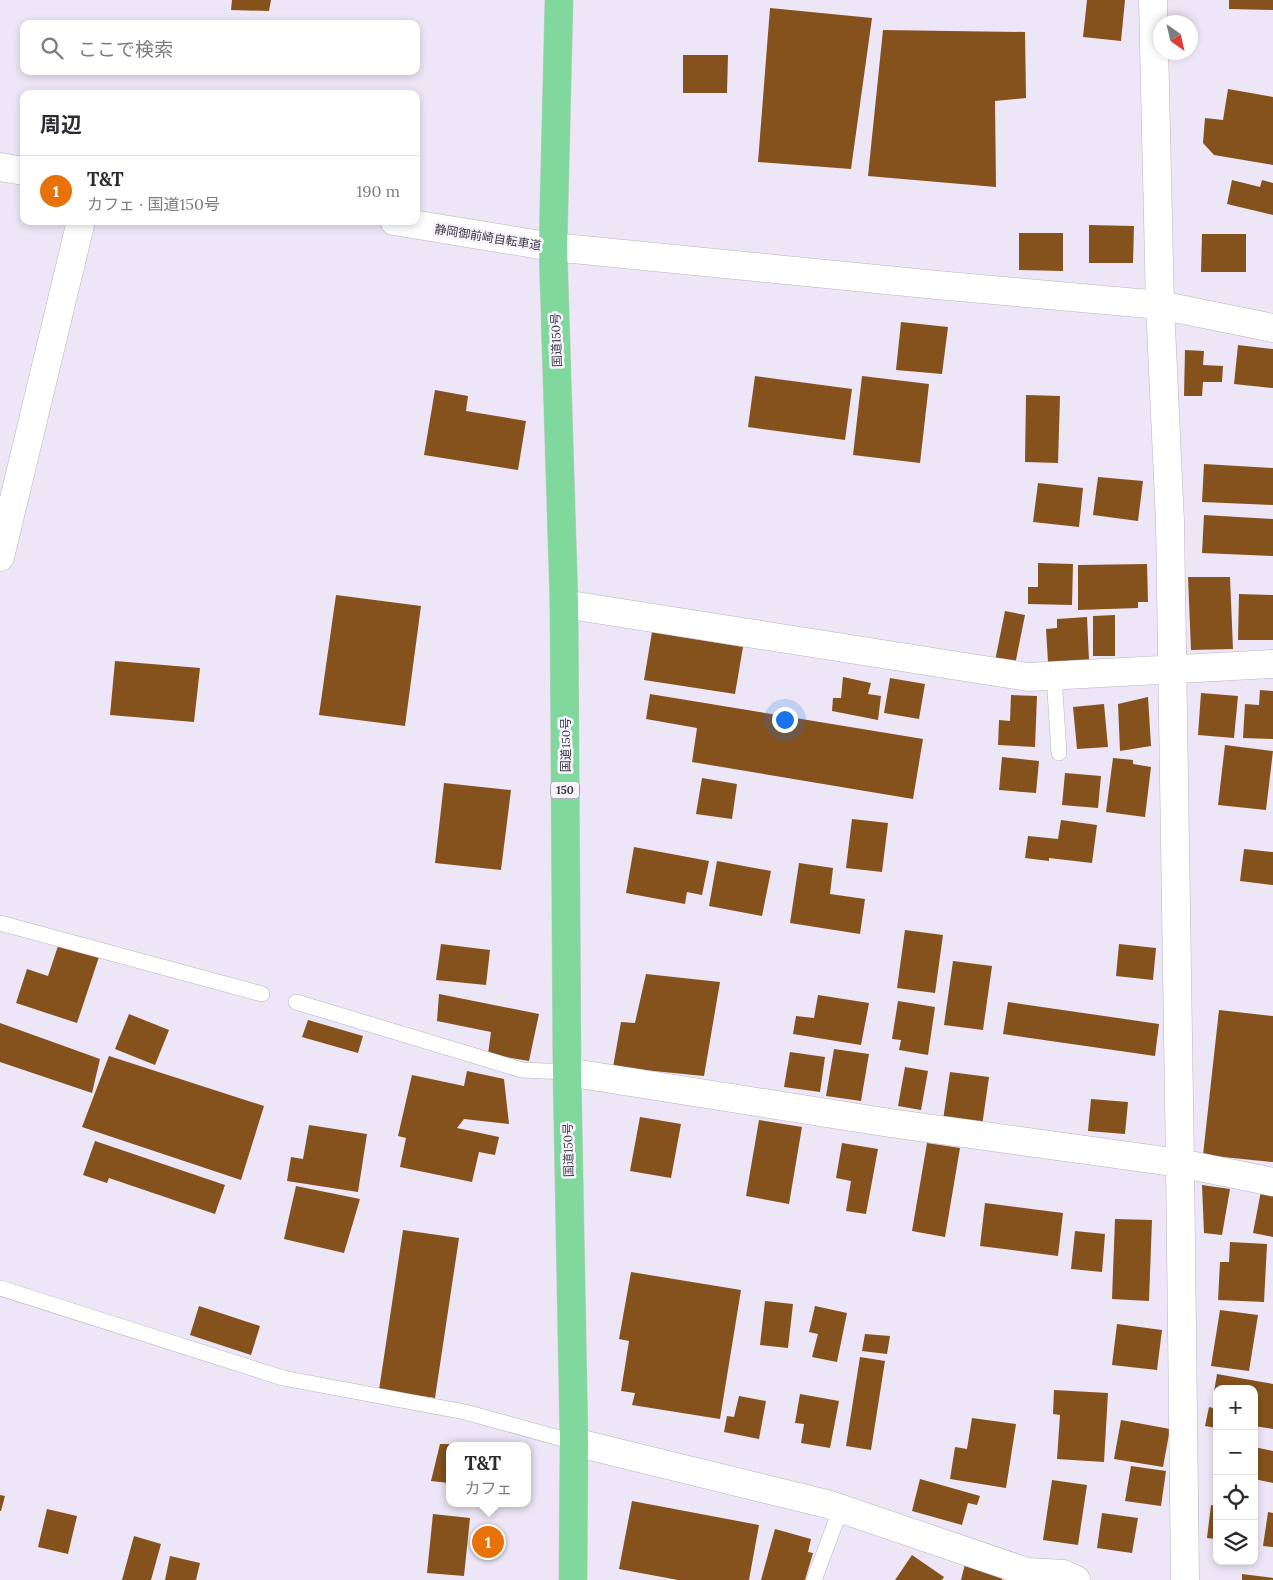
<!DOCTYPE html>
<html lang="ja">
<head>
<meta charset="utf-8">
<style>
	:root { --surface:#fff; --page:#f7f7f7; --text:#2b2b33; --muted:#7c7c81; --line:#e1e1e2; --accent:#5b8204 }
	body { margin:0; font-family:Lora,"Noto Sans JP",serif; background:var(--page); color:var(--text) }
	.controls { position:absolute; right:15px; bottom:15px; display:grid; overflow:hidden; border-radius:10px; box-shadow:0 2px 8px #0003 }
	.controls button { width:45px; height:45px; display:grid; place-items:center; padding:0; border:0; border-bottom:1px solid var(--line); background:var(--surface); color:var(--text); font:25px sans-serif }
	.compass { position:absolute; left:1153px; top:15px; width:45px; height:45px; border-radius:50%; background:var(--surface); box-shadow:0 2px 8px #0003; rotate:146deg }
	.you { position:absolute; left:784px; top:719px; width:18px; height:18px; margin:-12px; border:4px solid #fff; border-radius:50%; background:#1a73e8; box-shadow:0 0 0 8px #1a73e833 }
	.badge { display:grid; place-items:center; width:32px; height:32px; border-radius:50%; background:var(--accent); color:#fff; font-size:16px; font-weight:700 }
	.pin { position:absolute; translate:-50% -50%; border:2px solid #fff; box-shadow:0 1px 5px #0006 }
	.popup { position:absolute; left:446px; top:1442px; width:85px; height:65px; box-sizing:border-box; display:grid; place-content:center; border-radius:10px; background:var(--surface); filter:drop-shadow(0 1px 4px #0005); font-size:16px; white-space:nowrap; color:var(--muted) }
	.popup b { font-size:19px; color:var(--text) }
	.popup::after { content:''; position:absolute; left:50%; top:100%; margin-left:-10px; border:10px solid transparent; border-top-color:var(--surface) }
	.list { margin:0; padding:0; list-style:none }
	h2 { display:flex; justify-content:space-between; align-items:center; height:65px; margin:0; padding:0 20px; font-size:21px }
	h2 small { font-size:16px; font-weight:400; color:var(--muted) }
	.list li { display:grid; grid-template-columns:32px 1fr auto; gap:15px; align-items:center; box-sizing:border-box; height:70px; padding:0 20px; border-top:1px solid var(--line) }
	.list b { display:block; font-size:19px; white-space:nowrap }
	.list p { margin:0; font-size:16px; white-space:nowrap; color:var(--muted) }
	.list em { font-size:16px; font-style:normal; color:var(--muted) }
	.icon { flex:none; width:28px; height:28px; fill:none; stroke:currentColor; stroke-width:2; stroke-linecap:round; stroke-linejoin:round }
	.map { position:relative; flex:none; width:1273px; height:1580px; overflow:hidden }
	.search { position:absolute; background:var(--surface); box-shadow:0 2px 8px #0003; left:20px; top:20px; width:400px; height:55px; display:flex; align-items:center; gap:12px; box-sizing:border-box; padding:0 18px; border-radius:10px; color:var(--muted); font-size:19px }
	.panel { position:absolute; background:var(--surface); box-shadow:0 2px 8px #0003; left:20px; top:90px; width:400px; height:135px; border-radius:10px }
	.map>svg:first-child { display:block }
</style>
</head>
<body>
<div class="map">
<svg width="1273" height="1580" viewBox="0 0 1273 1580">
	<rect width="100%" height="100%" fill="#ece6f6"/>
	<!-- building -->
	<path fill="#85521d" d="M 232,0 L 271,0 L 269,11 L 231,10 Z
		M 1087,0 L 1125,0 L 1121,41 L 1083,37 Z
		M 1229,0 L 1273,0 L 1273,10 L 1229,9 Z
		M 770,8 L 872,18 L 851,169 L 758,162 Z
		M 883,30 L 1025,32 L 1026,98 L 995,101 L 996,187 L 868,176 Z
		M 683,55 L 728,55 L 727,93 L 683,93 Z
		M 1228,89 L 1273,97 L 1273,165 L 1214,155 L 1203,143 L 1205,118 L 1223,120 Z
		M 1232,180 L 1260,187 L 1262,180 L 1273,183 L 1273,215 L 1227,204 Z
		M 1089,225 L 1134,226 L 1133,263 L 1089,263 Z
		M 1019,233 L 1063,233 L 1063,271 L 1019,270 Z
		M 1202,234 L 1246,234 L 1246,272 L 1201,272 Z
		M 901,322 L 948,327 L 942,374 L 896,370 Z
		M 1238,345 L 1273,349 L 1273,388 L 1234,384 Z
		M 1185,350 L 1204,351 L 1203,365 L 1223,366 L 1222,382 L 1203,382 L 1202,396 L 1184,396 Z
		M 755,376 L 852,389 L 845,440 L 748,427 Z
		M 862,376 L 929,384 L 920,463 L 853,455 Z
		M 435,390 L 468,396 L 466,411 L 526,421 L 518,470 L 424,455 Z
		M 1026,395 L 1060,396 L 1058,463 L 1025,462 Z
		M 1204,464 L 1273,468 L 1273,505 L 1202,502 Z
		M 1098,477 L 1143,481 L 1138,521 L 1093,515 Z
		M 1038,483 L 1083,488 L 1079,527 L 1033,522 Z
		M 1204,515 L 1273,519 L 1273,556 L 1202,553 Z
		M 1038,563 L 1073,564 L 1072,605 L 1028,604 L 1028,587 L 1038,587 Z
		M 1147,564 L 1148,602 L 1138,602 L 1138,608 L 1078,610 L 1078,565 Z
		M 1188,577 L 1230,577 L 1233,649 L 1191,650 Z
		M 1239,594 L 1273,595 L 1273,640 L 1238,640 Z
		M 336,595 L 421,606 L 405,726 L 319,715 Z
		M 1005,611 L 1025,615 L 1015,665 L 995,661 Z
		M 1115,615 L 1115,656 L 1093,656 L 1093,616 Z
		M 1087,617 L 1089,660 L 1048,662 L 1046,629 L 1057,628 L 1057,619 Z
		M 652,632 L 743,647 L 735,694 L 644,680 Z
		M 115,661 L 200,668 L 194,722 L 110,715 Z
		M 843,677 L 871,683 L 868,694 L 881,696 L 878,720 L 832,711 L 833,698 L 841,698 Z
		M 890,678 L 925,684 L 919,719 L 884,713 Z
		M 1260,690 L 1273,691 L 1273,739 L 1243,738 L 1245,704 L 1259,705 Z
		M 1201,693 L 1238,696 L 1234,738 L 1198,735 Z
		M 650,694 L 923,739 L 913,799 L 692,762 L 697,728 L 646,719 Z
		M 1011,695 L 1037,696 L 1035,747 L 998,745 L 999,720 L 1010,721 Z
		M 1148,697 L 1151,746 L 1120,751 L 1118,704 Z
		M 1104,704 L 1108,747 L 1077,749 L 1073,707 Z
		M 1225,745 L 1273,751 L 1266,810 L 1218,805 Z
		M 1002,757 L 1039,761 L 1036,793 L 999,790 Z
		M 1113,758 L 1133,760 L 1133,764 L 1151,767 L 1145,817 L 1106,812 Z
		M 1065,773 L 1101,776 L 1098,808 L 1062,805 Z
		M 702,778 L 737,784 L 732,819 L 696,814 Z
		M 444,783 L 511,790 L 501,870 L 435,863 Z
		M 852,819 L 888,823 L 882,872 L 846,868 Z
		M 1061,820 L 1097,825 L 1092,863 L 1049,858 L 1049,861 L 1025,858 L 1028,836 L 1058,839 Z
		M 634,847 L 709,861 L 702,895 L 687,892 L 685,904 L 626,893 Z
		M 1244,849 L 1273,852 L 1273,885 L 1240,881 Z
		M 717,861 L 771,871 L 762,916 L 709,906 Z
		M 799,863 L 833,868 L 830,894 L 865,899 L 860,934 L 790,923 Z
		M 905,930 L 943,935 L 935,993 L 897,988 Z
		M 59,943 L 99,957 L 77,1023 L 16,1003 L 27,969 L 48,976 Z
		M 441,944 L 490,950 L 486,985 L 436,980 Z
		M 1119,944 L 1156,948 L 1153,980 L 1116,976 Z
		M 953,961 L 992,966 L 983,1030 L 944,1025 Z
		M 646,974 L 720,982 L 704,1076 L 613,1067 L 621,1022 L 635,1023 Z
		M 439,994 L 539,1014 L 529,1061 L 488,1054 L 491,1032 L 437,1021 Z
		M 818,995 L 869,1003 L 861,1045 L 793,1034 L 796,1016 L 814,1018 Z
		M 898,1001 L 935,1007 L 928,1055 L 899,1050 L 901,1040 L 892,1039 Z
		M 1008,1002 L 1159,1024 L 1155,1056 L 1003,1034 Z
		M 1219,1010 L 1273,1016 L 1273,1162 L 1203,1155 Z
		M 129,1014 L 169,1030 L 155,1065 L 115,1049 Z
		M 308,1020 L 363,1036 L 358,1053 L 302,1037 Z
		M 0,1023 L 100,1059 L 92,1093 L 0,1062 Z
		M 834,1049 L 869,1054 L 861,1101 L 826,1096 Z
		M 790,1052 L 825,1057 L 820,1092 L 784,1087 Z
		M 109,1056 L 264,1106 L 241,1180 L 82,1127 Z
		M 905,1067 L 928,1071 L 921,1110 L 898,1106 Z
		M 467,1071 L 504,1079 L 509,1124 L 464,1119 L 457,1128 L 499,1137 L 495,1155 L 479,1152 L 472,1182 L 400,1167 L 406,1138 L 398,1136 L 412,1075 L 464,1086 Z
		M 950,1072 L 989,1077 L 982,1126 L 943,1120 Z
		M 1091,1099 L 1128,1102 L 1125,1134 L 1088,1131 Z
		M 640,1117 L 681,1124 L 671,1178 L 630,1171 Z
		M 759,1120 L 802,1127 L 789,1204 L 746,1196 Z
		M 309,1125 L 367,1134 L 358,1192 L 287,1181 L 291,1157 L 303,1159 Z
		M 95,1141 L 225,1185 L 215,1214 L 109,1178 L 107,1183 L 83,1175 Z
		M 842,1143 L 878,1149 L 866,1214 L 846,1211 L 851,1181 L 836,1178 Z
		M 927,1143 L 960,1148 L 945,1237 L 912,1231 Z
		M 1202,1185 L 1230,1189 L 1222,1235 L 1204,1233 Z
		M 296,1186 L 360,1199 L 344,1253 L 284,1239 Z
		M 1261,1191 L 1273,1193 L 1273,1237 L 1253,1233 Z
		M 985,1203 L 1063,1213 L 1058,1256 L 980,1246 Z
		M 1115,1219 L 1152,1220 L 1149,1301 L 1112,1299 Z
		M 403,1230 L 459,1238 L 435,1398 L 379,1390 Z
		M 1075,1231 L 1105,1234 L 1102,1272 L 1071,1269 Z
		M 1230,1242 L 1267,1244 L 1264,1302 L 1218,1300 L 1220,1262 L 1229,1262 Z
		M 631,1272 L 741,1290 L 720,1419 L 632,1405 L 635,1393 L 621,1391 L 629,1341 L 619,1339 Z
		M 765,1301 L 793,1304 L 788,1348 L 760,1345 Z
		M 199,1306 L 260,1326 L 251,1355 L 190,1335 Z
		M 815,1306 L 847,1313 L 837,1362 L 812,1357 L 818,1334 L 809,1332 Z
		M 1220,1310 L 1258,1315 L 1249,1371 L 1211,1366 Z
		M 1117,1324 L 1162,1330 L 1157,1370 L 1112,1365 Z
		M 865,1334 L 890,1336 L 887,1354 L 862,1351 Z
		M 860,1357 L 885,1361 L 871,1450 L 846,1446 Z
		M 1217,1374 L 1273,1384 L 1273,1429 L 1254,1426 L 1254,1389 L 1217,1389 L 1217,1392 L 1214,1392 Z
		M 1054,1390 L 1108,1393 L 1104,1462 L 1057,1459 L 1060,1415 L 1053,1414 Z
		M 800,1394 L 839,1401 L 830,1448 L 801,1443 L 804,1424 L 795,1423 Z
		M 739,1396 L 766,1401 L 759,1439 L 724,1432 L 727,1416 L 734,1417 Z
		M 1209,1407 L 1217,1409 L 1217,1428 L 1205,1426 Z
		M 972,1418 L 1016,1424 L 1006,1488 L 950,1479 L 955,1447 L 967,1449 Z
		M 1121,1420 L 1170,1429 L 1163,1467 L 1114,1459 Z
		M 440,1444 L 449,1444 L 449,1483 L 431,1481 Z
		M 1254,1447 L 1273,1451 L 1273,1483 L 1254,1479 Z
		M 1131,1466 L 1166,1471 L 1161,1506 L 1125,1501 Z
		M 920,1479 L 980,1496 L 977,1505 L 968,1503 L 962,1525 L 912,1511 Z
		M 1052,1480 L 1087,1485 L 1078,1545 L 1043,1540 Z
		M 0,1495 L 5,1496 L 1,1511 L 0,1511 Z
		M 632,1501 L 759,1525 L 749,1580 L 678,1580 L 619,1569 Z
		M 1211,1505 L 1217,1506 L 1217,1539 L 1207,1538 Z
		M 47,1509 L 77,1516 L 68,1554 L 38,1547 Z
		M 1254,1510 L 1258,1511 L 1255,1532 L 1254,1532 Z
		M 1268,1512 L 1273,1513 L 1273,1547 L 1263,1546 Z
		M 1102,1513 L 1138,1518 L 1132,1553 L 1097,1548 Z
		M 433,1514 L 470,1518 L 464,1576 L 427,1573 Z
		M 775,1529 L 811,1539 L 808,1552 L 813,1553 L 805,1580 L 761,1580 Z
		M 134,1536 L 161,1544 L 151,1580 L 122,1580 Z
		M 912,1555 L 944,1577 L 942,1580 L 895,1580 Z
		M 170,1556 L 200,1563 L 196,1580 L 165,1580 Z
		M 965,1564 L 1004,1574 L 1002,1580 L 961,1580 Z
		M 1242,1574 L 1273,1578 L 1273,1580 L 1242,1580 Z"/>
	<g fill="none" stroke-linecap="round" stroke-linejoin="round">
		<!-- lane casing -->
		<g stroke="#b9b2c2" stroke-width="16">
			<path id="lane" d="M 1054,676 L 1059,753
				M 0,923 L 262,994
				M 296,1002 L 522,1070 L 567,1072
				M 0,1288 L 283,1378 L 465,1412 L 574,1442
				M 814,1580 L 841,1508"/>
		</g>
		<!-- street casing -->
		<g stroke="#b9b2c2" stroke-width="29">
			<path id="street" d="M 1153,0 L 1160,305 L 1170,522 L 1180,1163 L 1185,1580
				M 0,167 L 24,171
				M 394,221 L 553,247 L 937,285 L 1160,305 L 1273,328
				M 0,557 L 81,221
				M 564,604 L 1028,677 L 1273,664
				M 567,1072 L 890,1123 L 1180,1163 L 1273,1182
				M 574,1442 L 827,1504 L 1027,1572
				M 1026,1580 L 1027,1572 L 1064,1574 L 1076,1580"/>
		</g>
		<!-- highway casing -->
		<g stroke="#cccccd" stroke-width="29">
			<path id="highway" d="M 559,0 L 553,247 L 564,604 L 567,1072 L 574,1442 L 573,1580"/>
		</g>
		<!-- lane -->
		<use href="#lane" stroke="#fff" stroke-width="15"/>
		<!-- street -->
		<use href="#street" stroke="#fff" stroke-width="28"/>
		<!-- highway -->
		<use href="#highway" stroke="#80d89c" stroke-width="28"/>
	</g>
	<g text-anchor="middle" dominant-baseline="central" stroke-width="5" stroke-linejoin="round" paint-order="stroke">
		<!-- shield labels -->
		<rect fill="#f8f4fe" stroke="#747179" stroke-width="1" x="551" y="781.5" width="28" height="17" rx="4"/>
		<g font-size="11" font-weight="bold" fill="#3c3940">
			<text x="565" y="790">150</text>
		</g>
		<!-- street labels -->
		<g font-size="12" fill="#3c3940" stroke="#f8f4fe">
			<text transform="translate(488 237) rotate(9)">静岡御前崎自転車道</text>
			<text transform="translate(556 340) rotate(-92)">国道150号</text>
			<text transform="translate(565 745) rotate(-90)">国道150号</text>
			<text transform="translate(568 1150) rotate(-91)">国道150号</text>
		</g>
	</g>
</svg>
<div class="controls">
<button>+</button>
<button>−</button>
<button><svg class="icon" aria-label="locate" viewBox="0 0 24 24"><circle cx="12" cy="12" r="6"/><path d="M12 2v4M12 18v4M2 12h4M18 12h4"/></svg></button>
<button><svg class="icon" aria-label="layers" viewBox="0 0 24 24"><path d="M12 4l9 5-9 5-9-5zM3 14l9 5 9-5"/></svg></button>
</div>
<svg class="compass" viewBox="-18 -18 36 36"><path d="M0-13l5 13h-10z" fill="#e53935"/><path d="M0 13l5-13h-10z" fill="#7c7c81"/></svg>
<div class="you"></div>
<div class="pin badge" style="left:488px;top:1542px;background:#e8710a">1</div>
<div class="popup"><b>T&amp;T</b>カフェ</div>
<div class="search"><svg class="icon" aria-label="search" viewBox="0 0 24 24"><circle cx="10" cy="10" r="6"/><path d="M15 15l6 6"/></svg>ここで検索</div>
<section class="panel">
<h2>周辺<small></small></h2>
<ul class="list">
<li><span class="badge" style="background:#e8710a">1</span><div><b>T&amp;T</b><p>カフェ · 国道150号</p></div><em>190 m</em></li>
</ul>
</section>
</div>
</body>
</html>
